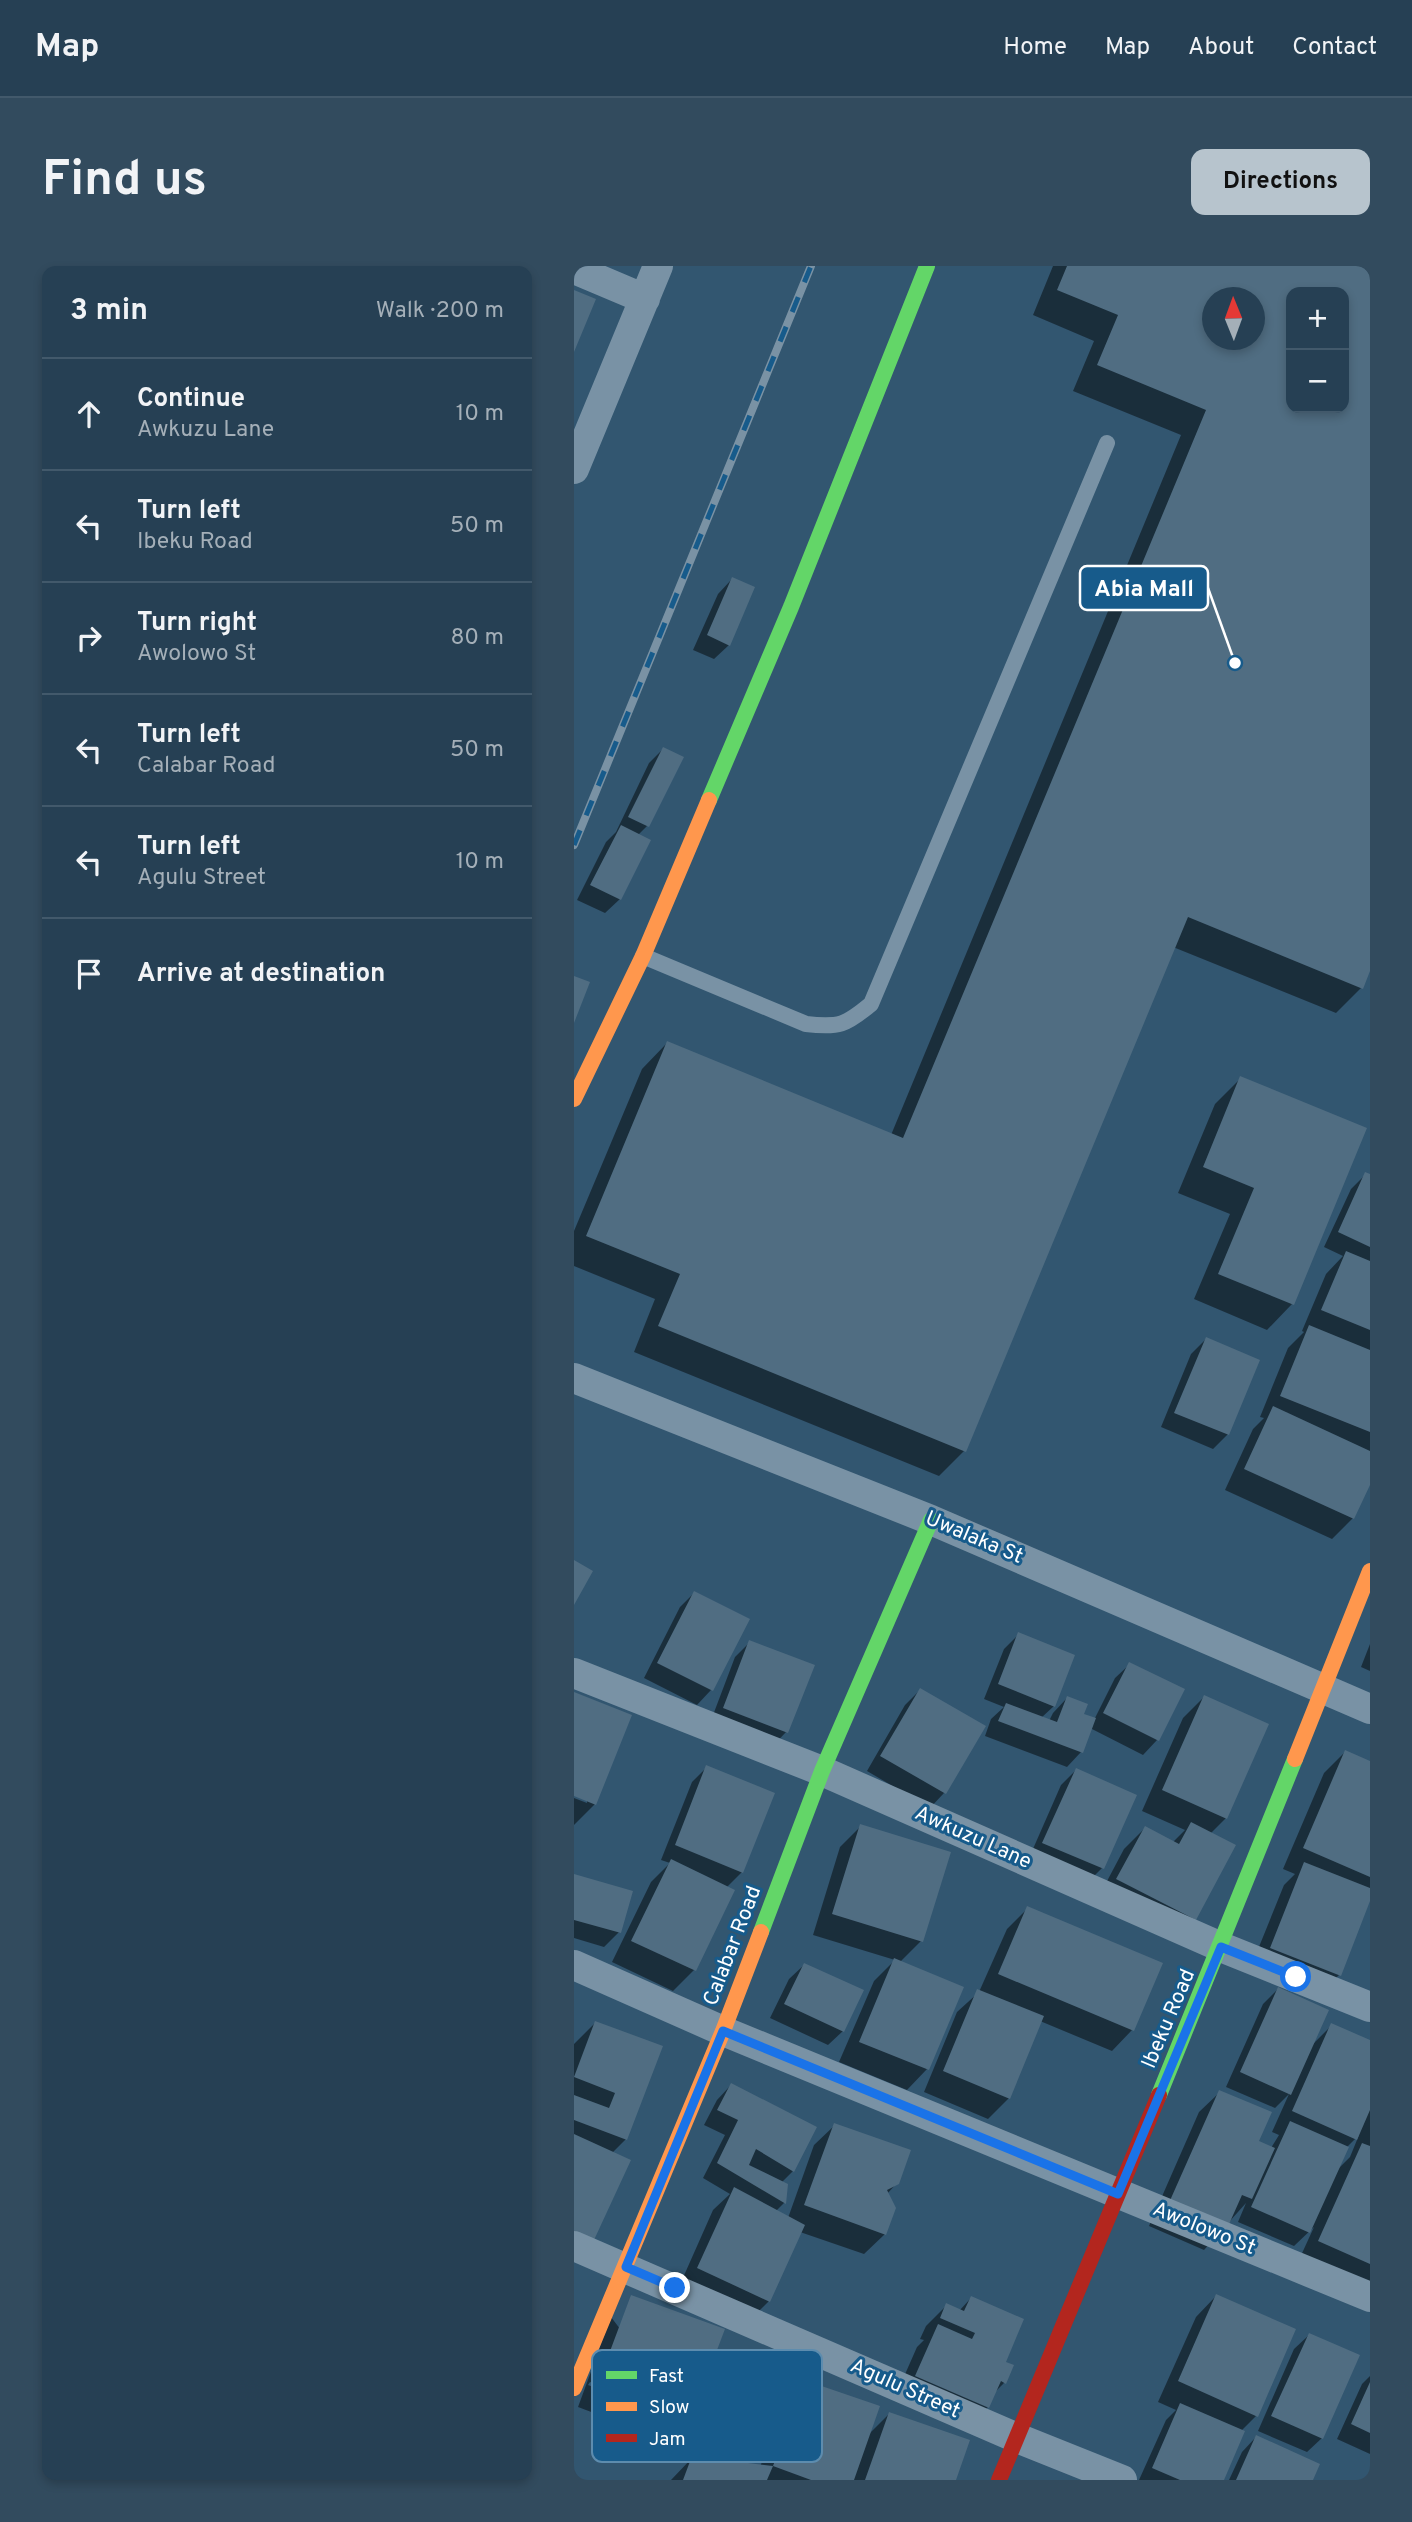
<!DOCTYPE html>
<html lang="en">
<head>
<meta charset="utf-8">
<style>
	:root { --surface:#264054; --page:#324b5e; --text:#f1f3f6; --muted:#a4afb8; --line:#42596b; --accent:#b7c4cd }
	body { margin:0; font-family:Overpass,sans-serif; background:var(--page); color:var(--text) }
	.controls { position:absolute; right:21px; top:21px; display:grid; overflow:hidden; border-radius:14px; box-shadow:0 4px 10px #0003 }
	.controls button { width:63px; height:63px; display:grid; place-items:center; padding:0; border:0; border-bottom:2px solid var(--line); background:var(--surface); color:var(--text); font:35px sans-serif }
	.compass { position:absolute; left:628px; top:21px; width:63px; height:63px; border-radius:50%; background:var(--surface); box-shadow:0 4px 10px #0003; rotate:359deg }
	.stop { position:absolute; width:21px; height:21px; margin:-16px; border:5px solid #1a73e8; border-radius:50%; background:#fff }
	.stop.end { background:#1a73e8; border-color:#fff; box-shadow:0 2px 7px #0008 }
	.list { margin:0; padding:0; list-style:none }
	h2 { display:flex; justify-content:space-between; align-items:center; height:91px; margin:0; padding:0 28px; font-size:30px }
	h2 small { font-size:23px; font-weight:400; color:var(--muted) }
	.list li { display:grid; grid-template-columns:46px 1fr auto; gap:21px; align-items:center; box-sizing:border-box; height:112px; padding:0 28px; border-top:2px solid var(--line) }
	.list b { display:block; font-size:26px; white-space:nowrap }
	.list p { margin:0; font-size:23px; white-space:nowrap; color:var(--muted) }
	.list em { font-size:23px; font-style:normal; color:var(--muted) }
	.icon { flex:none; width:38px; height:38px; fill:none; stroke:currentColor; stroke-width:2; stroke-linecap:round; stroke-linejoin:round }
	.map { position:relative; flex:none; width:796px; height:2214px; overflow:hidden; border-radius:14px }
	header { display:flex; align-items:center; gap:42px; box-sizing:border-box; height:98px; padding:0 35px; background:var(--surface); border-bottom:2px solid var(--line) }
	header strong { font-size:33px }
	nav { display:flex; gap:38px; margin-inline-start:auto; font-size:24px }
	.intro { display:flex; align-items:center; justify-content:space-between; box-sizing:border-box; height:168px; padding:0 42px }
	h1 { margin:0; font-size:49px }
	.button { padding:18px 32px; border-radius:14px; background:var(--accent); color:#111; font-size:24px; font-weight:700 }
	main { display:flex; gap:42px; padding:0 42px }
	aside { flex:1; background:var(--surface); border-radius:14px; box-shadow:0 4px 10px #0003 }
	.map>svg:first-child { display:block }
</style>
</head>
<body>
<header>
<strong>Map</strong>
<nav><a>Home</a><a>Map</a><a>About</a><a>Contact</a></nav>
</header>
<div class="intro"><h1>Find us</h1><a class="button">Directions</a></div>
<main>
<aside>
<h2>3 min<small>Walk · 200 m</small></h2>
<ul class="list">
<li><svg class="icon" aria-label="ahead" viewBox="0 0 24 24"><path d="M12 20V5M6 11l6-6 6 6"/></svg><div><b>Continue</b><p>Awkuzu Lane</p></div><em>10 m</em></li>
<li><svg class="icon" aria-label="left" viewBox="0 0 24 24"><path d="M17 20v-9H6M10 6l-5 5 5 5"/></svg><div><b>Turn left</b><p>Ibeku Road</p></div><em>50 m</em></li>
<li><svg class="icon" aria-label="right" viewBox="0 0 24 24"><path d="M7 20v-9h11M14 6l5 5-5 5"/></svg><div><b>Turn right</b><p>Awolowo St</p></div><em>80 m</em></li>
<li><svg class="icon" aria-label="left" viewBox="0 0 24 24"><path d="M17 20v-9H6M10 6l-5 5 5 5"/></svg><div><b>Turn left</b><p>Calabar Road</p></div><em>50 m</em></li>
<li><svg class="icon" aria-label="left" viewBox="0 0 24 24"><path d="M17 20v-9H6M10 6l-5 5 5 5"/></svg><div><b>Turn left</b><p>Agulu Street</p></div><em>10 m</em></li>
<li><svg class="icon" aria-label="arrive" viewBox="0 0 24 24"><path d="M6 21V4h12l-3 4 3 4H6"/></svg><div><b>Arrive at destination</b></div></li>
</ul>
</aside>
<div class="map">
<svg width="796" height="2214" viewBox="0 0 796 2214">
	<rect width="100%" height="100%" fill="#325670"/>
	<!-- shadow -->
	<path fill="#0007" fill-rule="evenodd" d="M 479,0 L 796,0 L 796,700 L 787,722 L 762,747 L 599,681 L 390,1185 L 365,1210 L 60,1086 L 81,1033 L 0,1000 L 0,965 L 68,803 L 93,777 L 317,869 L 607,169 L 499,125 L 520,75 L 459,49 ZM 717,26 L 770,26 L 770,142 L 717,142 ZM 638,32 L 680,32 L 680,74 L 638,74 Z
		M 158,313 L 155,379 L 140,393 L 119,384 L 144,328 Z
		M 89,483 L 73,560 L 64,569 L 46,633 L 31,647 L 3,634 L 32,576 L 42,566 L 75,497 Z
		M 667,812 L 718,1038 L 693,1064 L 620,1033 L 656,948 L 604,927 L 641,838 Z
		M 792,908 L 796,910 L 796,1215 L 779,1252 L 758,1273 L 651,1224 L 679,1163 L 690,1152 L 686,1151 L 714,1082 L 730,1066 L 728,1065 L 752,1008 L 769,990 L 750,981 L 777,923 Z
		M 632,1073 L 654,1168 L 639,1183 L 587,1161 L 617,1088 Z
		M 120,1327 L 174,1354 L 137,1424 L 123,1439 L 70,1412 L 106,1341 Z
		M 445,1368 L 480,1440 L 467,1452 L 475,1455 L 479,1447 L 493,1432 L 508,1449 L 520,1454 L 541,1412 L 556,1398 L 583,1474 L 569,1489 L 516,1462 L 507,1486 L 493,1501 L 411,1470 L 417,1453 L 430,1441 L 410,1433 L 430,1383 Z
		M 176,1376 L 212,1466 L 198,1481 L 136,1457 L 161,1391 Z
		M 796,1378 L 796,1405 L 787,1401 Z
		M 346,1424 L 370,1527 L 356,1542 L 293,1505 L 331,1439 Z
		M 0,1428 L 21,1538 L 0,1559 L 0,1532 L 13,1537 L 13,1533 L 0,1528 Z
		M 630,1431 L 652,1552 L 636,1568 L 620,1653 L 523,1634 L 550,1583 L 571,1562 L 599,1576 L 611,1564 L 568,1545 L 609,1452 Z
		M 771,1486 L 796,1497 L 796,1631 L 765,1709 L 744,1730 L 676,1703 L 710,1619 L 721,1608 L 709,1603 L 750,1507 Z
		M 133,1501 L 168,1606 L 152,1622 L 159,1625 L 120,1704 L 99,1725 L 38,1696 L 77,1616 L 96,1597 L 87,1594 L 118,1516 Z
		M 502,1504 L 560,1530 L 528,1602 L 513,1617 L 455,1592 L 487,1519 Z
		M 287,1560 L 347,1675 L 326,1696 L 353,1803 L 333,1824 L 265,1796 L 300,1715 L 321,1694 L 239,1669 L 266,1581 Z
		M 0,1610 L 45,1666 L 30,1681 L 0,1672 Z
		M 454,1642 L 558,1764 L 538,1785 L 466,1755 L 435,1832 L 414,1853 L 350,1826 L 383,1746 L 405,1726 L 433,1663 Z
		M 230,1699 L 269,1765 L 254,1779 L 196,1752 L 215,1713 Z
		M 704,1723 L 738,1779 L 758,1759 L 796,1776 L 796,2028 L 724,1996 L 740,1961 L 720,1980 L 664,1956 L 672,1937 L 630,1984 L 575,1960 L 625,1846 L 646,1826 L 683,1876 L 697,1882 L 705,1869 L 698,1866 L 715,1828 L 701,1842 L 652,1821 L 689,1738 ZM 785,1869 L 776,1891 L 763,1904 L 772,1882 Z
		M 21,1757 L 86,1781 L 52,1873 L 38,1887 L 0,1992 L 0,1778 Z
		M 157,1819 L 219,1905 L 207,1917 L 212,1919 L 210,1937 L 202,1945 L 214,1952 L 240,1879 L 261,1859 L 323,1917 L 313,1928 L 311,1968 L 290,1988 L 226,1966 L 195,2035 L 174,2056 L 104,2023 L 139,1944 L 156,1928 L 129,1912 L 151,1869 L 130,1859 L 143,1834 Z
		M 642,2030 L 682,2150 L 667,2165 L 648,2214 L 565,2214 L 592,2154 L 602,2144 L 584,2136 L 622,2051 Z
		M 397,2032 L 430,2097 L 430,2117 L 420,2127 L 414,2141 L 393,2162 L 321,2131 L 343,2081 L 350,2074 L 346,2073 L 352,2060 L 372,2040 L 385,2045 Z
		M 37,2051 L 115,2154 L 94,2175 L 4,2141 ZM 16,2116 L 106,2149 L 106,2153 L 14,2119 Z
		M 735,2069 L 748,2172 L 733,2186 L 684,2165 L 720,2083 Z
		M 796,2110 L 796,2188 L 763,2173 L 788,2118 Z
		M 231,2116 L 294,2169 L 315,2148 L 381,2214 L 97,2214 L 118,2192 L 186,2201 L 210,2136 Z
		M 682,2171 L 737,2214 L 655,2214 L 668,2186 Z"/>
	<!-- building -->
	<path fill="#506d82" fill-rule="evenodd" d="M 493,0 L 796,0 L 796,705 L 789,723 L 614,651 L 392,1186 L 84,1060 L 106,1008 L 12,970 L 93,775 L 329,872 L 632,144 L 523,99 L 544,49 L 483,24 ZM 717,26 L 770,26 L 770,142 L 717,142 ZM 638,32 L 681,32 L 681,74 L 638,74 Z
		M 0,24 L 22,33 L 0,86 Z
		M 158,311 L 181,321 L 156,380 L 133,369 Z
		M 89,481 L 110,491 L 75,561 L 54,551 Z
		M 47,559 L 77,574 L 47,634 L 16,619 Z
		M 0,710 L 16,716 L 0,757 Z
		M 666,810 L 793,862 L 720,1039 L 644,1008 L 680,922 L 629,901 Z
		M 791,906 L 796,908 L 796,981 L 764,966 Z
		M 772,985 L 796,995 L 796,1064 L 747,1044 Z
		M 735,1059 L 796,1084 L 796,1166 L 706,1130 Z
		M 632,1071 L 686,1094 L 655,1169 L 600,1147 Z
		M 699,1140 L 796,1185 L 796,1219 L 780,1253 L 670,1203 Z
		M 0,1294 L 19,1305 L 0,1339 Z
		M 120,1325 L 176,1353 L 139,1425 L 83,1397 Z
		M 444,1366 L 501,1389 L 481,1441 L 424,1418 Z
		M 175,1374 L 241,1399 L 214,1467 L 149,1442 Z
		M 555,1396 L 611,1423 L 585,1475 L 529,1447 Z
		M 346,1422 L 412,1460 L 372,1528 L 306,1490 Z
		M 0,1426 L 58,1449 L 22,1539 L 0,1530 Z
		M 630,1429 L 695,1458 L 653,1553 L 588,1524 Z
		M 493,1430 L 514,1438 L 510,1448 L 522,1452 L 509,1487 L 424,1455 L 432,1437 L 483,1456 Z
		M 771,1484 L 796,1495 L 796,1611 L 729,1582 Z
		M 132,1499 L 201,1527 L 169,1607 L 101,1579 Z
		M 502,1502 L 563,1529 L 530,1603 L 468,1577 Z
		M 617,1556 L 662,1579 L 622,1654 L 542,1613 L 571,1560 L 605,1578 Z
		M 286,1558 L 377,1586 L 349,1676 L 258,1648 Z
		M 97,1593 L 161,1624 L 122,1705 L 57,1675 Z
		M 730,1596 L 796,1622 L 796,1635 L 767,1710 L 696,1682 Z
		M 0,1608 L 59,1625 L 47,1667 L 0,1654 Z
		M 453,1640 L 589,1697 L 560,1765 L 424,1708 Z
		M 320,1692 L 390,1721 L 355,1804 L 285,1776 Z
		M 230,1697 L 290,1724 L 270,1766 L 210,1738 Z
		M 704,1721 L 755,1744 L 717,1829 L 666,1806 Z
		M 403,1723 L 470,1750 L 436,1833 L 369,1805 Z
		M 21,1755 L 89,1780 L 53,1874 L 0,1854 L 0,1829 L 35,1842 L 41,1827 L 0,1811 Z
		M 757,1757 L 796,1774 L 796,1844 L 783,1874 L 718,1845 Z
		M 157,1817 L 243,1861 L 220,1906 L 182,1883 L 175,1899 L 214,1918 L 212,1938 L 143,1897 L 164,1854 L 143,1844 Z
		M 645,1824 L 698,1846 L 685,1875 L 701,1882 L 678,1933 L 668,1929 L 652,1965 L 594,1939 Z
		M 716,1855 L 775,1881 L 736,1967 L 677,1941 Z
		M 260,1857 L 337,1884 L 325,1918 L 313,1924 L 322,1942 L 312,1969 L 230,1939 Z
		M 0,1868 L 57,1894 L 20,1974 L 0,1965 Z
		M 788,1877 L 796,1880 L 796,1998 L 744,1975 Z
		M 160,1921 L 231,1959 L 196,2036 L 123,2002 Z
		M 642,2028 L 722,2063 L 684,2151 L 604,2115 Z
		M 57,2029 L 151,2063 L 116,2155 L 23,2120 Z
		M 397,2030 L 450,2053 L 432,2096 L 440,2099 L 432,2118 L 427,2115 L 415,2142 L 341,2110 L 364,2058 L 398,2073 L 401,2067 L 366,2052 L 372,2037 L 390,2045 Z
		M 735,2067 L 786,2089 L 749,2173 L 697,2150 Z
		M 230,2114 L 306,2140 L 280,2214 L 237,2214 L 199,2200 Z
		M 796,2116 L 796,2167 L 777,2158 Z
		M 606,2137 L 671,2165 L 650,2214 L 606,2214 L 578,2202 Z
		M 315,2146 L 396,2174 L 382,2214 L 291,2214 Z
		M 682,2169 L 746,2198 L 739,2214 L 662,2214 Z
		M 118,2190 L 199,2200 L 193,2214 L 109,2214 Z"/>
	<g fill="none" stroke-linecap="round" stroke-linejoin="round">
		<!-- lane -->
		<path stroke="#7992a5" stroke-width="16" d="M 69,690 L 232,758 C 265,762 272,759 297,738 L 533,177"/>
		<!-- street -->
		<path stroke="#7992a5" stroke-width="30" d="M 0,3 L 71,33
			M 0,203 L 84,0
			M 0,1112 L 357,1254 L 796,1443
			M 0,1407 L 248,1505 L 647,1681 L 796,1741
			M 0,1699 L 149,1765 L 796,2031
			M 0,1980 L 443,2172 L 548,2214"/>
		<!-- fast -->
		<path stroke="#63d668" stroke-width="16" d="M 135,534 L 217,341 L 353,0
			M 187,1666 L 248,1505 L 357,1254
			M 585,1829 L 721,1493"/>
		<!-- slow -->
		<path stroke="#ff974d" stroke-width="16" d="M 0,833 L 69,690 L 135,534
			M 721,1493 L 796,1305
			M 0,2122 L 149,1765 L 187,1666"/>
		<!-- jam -->
		<path stroke="#b3261e" stroke-width="16" d="M 425,2214 L 585,1829"/>
		<!-- rail casing -->
		<g stroke="#7a92a4" stroke-width="8">
			<path id="rail" d="M 0,579 L 237,0"/>
		</g>
		<!-- rail -->
		<use href="#rail" stroke="#175b8b" stroke-width="5" stroke-dasharray="16" stroke-linecap="butt"/>
	</g>
	<g fill="none" stroke-linecap="round" stroke-linejoin="round">
		<!-- route -->
		<path stroke="#1a73e8" stroke-width="9" d="M 101,2022 L 52,2001 L 149,1765 L 544,1928 L 647,1681 L 722,1711"/>
	</g>
	<g text-anchor="middle" dominant-baseline="central" stroke-width="6" stroke-linejoin="round" paint-order="stroke">
		<!-- street labels -->
		<g font-size="21" fill="#fff" stroke="#175b8b">
			<text transform="translate(400 1272) rotate(23)">Uwalaka St</text>
			<text transform="translate(399 1572) rotate(24)">Awkuzu Lane</text>
			<text transform="translate(159 1680) rotate(-69)">Calabar Road</text>
			<text transform="translate(595 1753) rotate(-67)">Ibeku Road</text>
			<text transform="translate(630 1963) rotate(22)">Awolowo St</text>
			<text transform="translate(331 2123) rotate(24)">Agulu Street</text>
		</g>
	</g>
	<!-- legend -->
	<rect x="18" y="2084" width="230" height="112" rx="10" fill="#175b8b" stroke="#5d8cae" stroke-width="2"/>
	<rect x="32" y="2105" width="31" height="8" fill="#63d668"/>
	<rect x="32" y="2136" width="31" height="9" fill="#ff974d"/>
	<rect x="32" y="2168" width="31" height="8" fill="#b3261e"/>
	<g font-size="19" fill="#fff">
		<text x="75" y="2116">Fast</text>
		<text x="75" y="2147">Slow</text>
		<text x="75" y="2179">Jam</text>
	</g>
	<!-- callouts -->
	<path fill="none" stroke="#fff" stroke-width="2.5" d="M661 397L634 322"/>
	<circle fill="#fff" stroke="#175b8b" stroke-width="2.5" cx="661" cy="397" r="7"/>
	<rect fill="#175b8b" stroke="#fff" stroke-width="2.5" x="506" y="300" width="128" height="44" rx="7"/>
	<g font-size="23" text-anchor="middle" font-weight="bold" fill="#fff">
		<text x="570" y="330">Abia Mall</text>
	</g>
</svg>
<div class="controls">
<button>+</button>
<button>−</button>
</div>
<svg class="compass" viewBox="-18 -18 36 36"><path d="M0-13l5 13h-10z" fill="#e53935"/><path d="M0 13l5-13h-10z" fill="#a4afb8"/></svg>
<div class="stop" style="left:722px;top:1711px"></div>
<div class="stop end" style="left:101px;top:2022px"></div>
</div>
</main>
</body>
</html>
